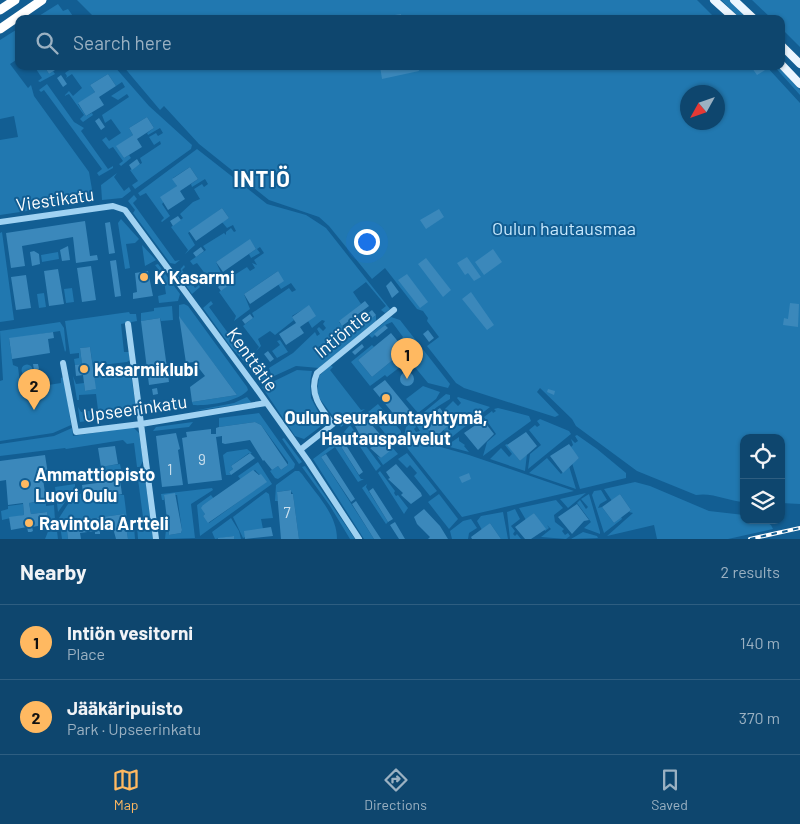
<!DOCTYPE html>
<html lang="en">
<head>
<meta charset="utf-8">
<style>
	:root { --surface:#0e466e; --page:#1c5076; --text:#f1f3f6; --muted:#9bb1c2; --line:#2e5e81; --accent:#ffb961 }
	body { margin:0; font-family:Barlow,sans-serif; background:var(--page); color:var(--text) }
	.controls { position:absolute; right:15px; bottom:15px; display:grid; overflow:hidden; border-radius:10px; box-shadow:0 1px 4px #0004 }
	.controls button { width:45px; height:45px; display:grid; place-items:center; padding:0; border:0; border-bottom:1px solid var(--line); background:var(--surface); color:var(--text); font:25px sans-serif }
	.compass { position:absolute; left:680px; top:85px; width:45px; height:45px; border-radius:50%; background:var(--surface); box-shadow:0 1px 4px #0004; rotate:230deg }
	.you { position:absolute; left:366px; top:241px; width:18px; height:18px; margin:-12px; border:4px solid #fff; border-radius:50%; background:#1a73e8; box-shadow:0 0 0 8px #1a73e833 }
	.badge { display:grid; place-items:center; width:32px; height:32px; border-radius:50%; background:var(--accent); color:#111; font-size:16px; font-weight:700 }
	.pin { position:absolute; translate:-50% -41px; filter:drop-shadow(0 1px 2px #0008) }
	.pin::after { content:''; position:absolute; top:26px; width:18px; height:15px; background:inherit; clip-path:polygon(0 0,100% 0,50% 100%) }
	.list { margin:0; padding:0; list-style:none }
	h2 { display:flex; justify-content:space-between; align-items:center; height:65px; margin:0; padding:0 20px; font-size:21px }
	h2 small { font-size:16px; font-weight:400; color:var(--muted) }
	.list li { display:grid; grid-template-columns:32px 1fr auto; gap:15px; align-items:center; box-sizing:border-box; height:75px; padding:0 20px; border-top:1px solid var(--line) }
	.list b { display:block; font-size:19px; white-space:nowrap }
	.list p { margin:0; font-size:16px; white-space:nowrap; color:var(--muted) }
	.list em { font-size:16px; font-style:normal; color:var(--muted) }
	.icon { flex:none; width:28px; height:28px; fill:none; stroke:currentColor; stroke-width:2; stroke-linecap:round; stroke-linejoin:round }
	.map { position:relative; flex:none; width:800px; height:539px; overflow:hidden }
	.search { position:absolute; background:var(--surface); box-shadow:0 1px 4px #0004; left:15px; right:15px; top:15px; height:55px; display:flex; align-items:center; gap:12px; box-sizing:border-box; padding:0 18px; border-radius:10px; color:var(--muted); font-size:19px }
	.sheet { height:215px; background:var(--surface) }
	nav { display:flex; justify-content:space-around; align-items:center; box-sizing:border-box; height:70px; border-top:1px solid var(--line); background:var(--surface); font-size:14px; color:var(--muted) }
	nav a { display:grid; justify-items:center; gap:2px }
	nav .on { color:var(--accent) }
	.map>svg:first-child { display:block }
</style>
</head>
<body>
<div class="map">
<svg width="800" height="539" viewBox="0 0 800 539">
	<rect width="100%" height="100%" fill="#125e93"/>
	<!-- green -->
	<path fill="#2178b0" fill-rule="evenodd" d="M 77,0 L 697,0 L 716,19 L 96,19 Z
		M 721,0 L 729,0 L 749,19 L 741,19 Z
		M 752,0 L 800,0 L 800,47 L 781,28 L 781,19 L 772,19 Z
		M 58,4 L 63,11 L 68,9 L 75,19 L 34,19 Z
		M 19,28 L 19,58 L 10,64 L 28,88 L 31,85 L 34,96 L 89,172 L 94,201 L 0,215 L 0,140 L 18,137 L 14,116 L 0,119 L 0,40 Z
		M 34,66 L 44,66 L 49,74 L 53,71 L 55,74 L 40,82 L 38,81 L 42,78 Z
		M 75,66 L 114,66 L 149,106 L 192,145 L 191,149 L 135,189 L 132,185 L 138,181 L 130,170 L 142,163 L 140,158 L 161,144 L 160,141 L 154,145 L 149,137 L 156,133 L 158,136 L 163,133 L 160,128 L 148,135 L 147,133 L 154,128 L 147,117 L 129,128 L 133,135 L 117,146 L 124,158 L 129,155 L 131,158 L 121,166 L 119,164 L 123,161 L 113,147 L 109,149 L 102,140 L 106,137 L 109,141 L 121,133 L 111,119 L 105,123 L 102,115 L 129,97 L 127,94 L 118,100 L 111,96 L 125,87 L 122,82 L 116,86 L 108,74 L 90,85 L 95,92 L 78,104 L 86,116 L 92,113 L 93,115 L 83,122 L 80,119 L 84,115 L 69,94 L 64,96 L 69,91 L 73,96 L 82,88 L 72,74 L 66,78 L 67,76 L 65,73 Z
		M 123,66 L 766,66 L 800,103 L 800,504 L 781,503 L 781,438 L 744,438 L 744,502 C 728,501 712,492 696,495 L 637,471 L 576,426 L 572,419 L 540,388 L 537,392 L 559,415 L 555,417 L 464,388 L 456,383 L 427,346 L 439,337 L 427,321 L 428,318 L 423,311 L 417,309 L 385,268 L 372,279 L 329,226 L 319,217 L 269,200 L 199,144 L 164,106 L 160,110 ZM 688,92 L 718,92 L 718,122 L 688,122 Z
		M 774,66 L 778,66 L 800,90 L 800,95 Z
		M 47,84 L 74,122 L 84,128 L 81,131 L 108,169 L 113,166 L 113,168 L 99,176 L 97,173 L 102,169 L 44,90 L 41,92 L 39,90 Z
		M 197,149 L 267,204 L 306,215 L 326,228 L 390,309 L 385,313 L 381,310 L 386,306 L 366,282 L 353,292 L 361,304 L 339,322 L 350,335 L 376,315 L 376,321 L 319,368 L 296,366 L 272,377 L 269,368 L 293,353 L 315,332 L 317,336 L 320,334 L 317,329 L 319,327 L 323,331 L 326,328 L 323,324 L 325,321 L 322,320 L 312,328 L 308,321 L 309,306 L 292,316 L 294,320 L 275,335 L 270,331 L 258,339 L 261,346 L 256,351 L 259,347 L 243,326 L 254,317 L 252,313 L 289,288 L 292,292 L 296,290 L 291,283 L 281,289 L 278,284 L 278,271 L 244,294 L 250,309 L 234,321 L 236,316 L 219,292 L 230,284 L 228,279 L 247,267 L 250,271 L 255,268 L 252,263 L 257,265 L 254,260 L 264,253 L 260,247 L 257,249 L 260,253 L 251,258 L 249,254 L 256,249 L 250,240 L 216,262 L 223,277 L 209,287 L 212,283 L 197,263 L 193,265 L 190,261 L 206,250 L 203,246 L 224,233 L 226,235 L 226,232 L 231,228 L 234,232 L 236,231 L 233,225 L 227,228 L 222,222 L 229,218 L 222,208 L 188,233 L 195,245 L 185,254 L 188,250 L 171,227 L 183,218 L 180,214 L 193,202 L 200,199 L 194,189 L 202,184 L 204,187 L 208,184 L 205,179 L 192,187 L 191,184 L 198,179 L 190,167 L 173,178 L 177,186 L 162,204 L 170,216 L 162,222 L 161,221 L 164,218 L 146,193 L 140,196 L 138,193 Z
		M 117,173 L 114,177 L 124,191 L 129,187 L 131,191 L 122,198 L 102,200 L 101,185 Z
		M 134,195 L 137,199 L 133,203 L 175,261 L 180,260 L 175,264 L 170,263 L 133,213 L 135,210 L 128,201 Z
		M 121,219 L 139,239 L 135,243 L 126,244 L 130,268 L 125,269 L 118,223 Z
		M 2,232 L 14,320 L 0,322 L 0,233 Z
		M 142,245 L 156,260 L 145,266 Z
		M 58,252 L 59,259 L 42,262 L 41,255 Z
		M 158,264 L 180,294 L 178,301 L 159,303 L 158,296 L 166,294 L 164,281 L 159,281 L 159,275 L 162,274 L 155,265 Z
		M 184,265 L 185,267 L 182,270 L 195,288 L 199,285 L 200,287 L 192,294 L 177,273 Z
		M 72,288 L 74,302 L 66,303 L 64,289 Z
		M 44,293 L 46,307 L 39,308 L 37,294 Z
		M 211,301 L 213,304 L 209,307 L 260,377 L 265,374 L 267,377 L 262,382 L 231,347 L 203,308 Z
		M 184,304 L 188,306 L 247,387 L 248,390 C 238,402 207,406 193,405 L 192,402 L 237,395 L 180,318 L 179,320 L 179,305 Z
		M 172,306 L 173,320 L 161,321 L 160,318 L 141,321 L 141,313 L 154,311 L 154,308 Z
		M 129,312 L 130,314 L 136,314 L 137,321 L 121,324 L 124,352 L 129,352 L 130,360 L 127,362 L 93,366 L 90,347 L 80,348 L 82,364 L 75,365 L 74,359 L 79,358 L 79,353 L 70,354 L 65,321 Z
		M 391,317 L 400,320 L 450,384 L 448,388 L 428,383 L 409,360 L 387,377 L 385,375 L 370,386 L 351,362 L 372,345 L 374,347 L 358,360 L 372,377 L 405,350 L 398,342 L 403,337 L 392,322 L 385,325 L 372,338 L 369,335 Z
		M 60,322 L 64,328 L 66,350 L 65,352 L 60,331 L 9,339 L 13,365 L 18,367 L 21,391 L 23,391 L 21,378 L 40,375 L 42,386 L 61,383 L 61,378 L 64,377 L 71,425 L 53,433 L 0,441 L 0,381 L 3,380 L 0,331 Z
		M 280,340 L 288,352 L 277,358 L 272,351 L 280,345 L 277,341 Z
		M21.5 370a5.5 5.5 0 1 1 11 0a5.5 5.5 0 1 1-11 0Z
		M 330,365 L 333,367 L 330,370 L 361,410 L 365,409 L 341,427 L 317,395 L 319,376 Z
		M 125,366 L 130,368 L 137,414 L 80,422 L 78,407 L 81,412 L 98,410 L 96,394 L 79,395 L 79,400 L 77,400 L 73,376 L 76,384 L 84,383 L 85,391 L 95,389 L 93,370 Z
		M 297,370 L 312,371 L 310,382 L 311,398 L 323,421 L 320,427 L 304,439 L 295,436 L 262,387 Z
		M 423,386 L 440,392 L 436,399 L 418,413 L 406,399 Z
		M 446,394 L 450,395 L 450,399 L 437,407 L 415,425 L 416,427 L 414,429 L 416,432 L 420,431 L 417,426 L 421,421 L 435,438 L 440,432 L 442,436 L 438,444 L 413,436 L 404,436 L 406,427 Z
		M 247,397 L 251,402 L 250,403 L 193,411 L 234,403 Z
		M 458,397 L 490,407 L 443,444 L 446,433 L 443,429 L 455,419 L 453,416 L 451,418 L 445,409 L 453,401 L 458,406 L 461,403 L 457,398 Z
		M 154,400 L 155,405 L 185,402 L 186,407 L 152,412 L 150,400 Z
		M 378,404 L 401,431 L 401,439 L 391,441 L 368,412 Z
		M 498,408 L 529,416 L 531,421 L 483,456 L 487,442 L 496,434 L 484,417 L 492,411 L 493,413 L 496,411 L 494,409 Z
		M 259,413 L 295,464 L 294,468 L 278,479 L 275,478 L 270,471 L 278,466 L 281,470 L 288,465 L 288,462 L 261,425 L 255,422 L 219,427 L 219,418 Z
		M 540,419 L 569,431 L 571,434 L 528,469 L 530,454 L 541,445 L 529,430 L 535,425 L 537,427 L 540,425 L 537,421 Z
		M 193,422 L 189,427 L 153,431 L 156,427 Z
		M 350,425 L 381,466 L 376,471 L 351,433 L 347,435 L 344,432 Z
		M 133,427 L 139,433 L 143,461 L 140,467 L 137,467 L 134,443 L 127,444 L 123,440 L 66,449 L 65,448 L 0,456 L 0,444 L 54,436 L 72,428 L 73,436 Z
		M 577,435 L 597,449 L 626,473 L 626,478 L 580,489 L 572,463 L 579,458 L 570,448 L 573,445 L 571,439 L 575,443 L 578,441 L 575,436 Z
		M 459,437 L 459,441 L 465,445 L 464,446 L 469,452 L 446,446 Z
		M 284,438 L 302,462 L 299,464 L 282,439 Z
		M 409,438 L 469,455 L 574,491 L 462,517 L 408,449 L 404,440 Z
		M 340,439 L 344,442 L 340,445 L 361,479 L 364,479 L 358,482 L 335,447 L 321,457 L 374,539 L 364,539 L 313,459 Z
		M 507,444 L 520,461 L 527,454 L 525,471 L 490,459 L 501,448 L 509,457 L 512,454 L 505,445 Z
		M 391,446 L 398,454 L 383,465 L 377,456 L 381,458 Z
		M 247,449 L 252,453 L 249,453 L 231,466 L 233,469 L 229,472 L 231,475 L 226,475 L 223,455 L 227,452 Z
		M 407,453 L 437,491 L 430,496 L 414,476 L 417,473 L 410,465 L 407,468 L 398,459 Z
		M 547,458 L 561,474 L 569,466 L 576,489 L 529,473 Z
		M 258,462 L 272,484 L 200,536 L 197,505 L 211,495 L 214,499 L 203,505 L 205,514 L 203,516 L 209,523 L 266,482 L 255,470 L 241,480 L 238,476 Z
		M 120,464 L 121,469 L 99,472 L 99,467 Z
		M 305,466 L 355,539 L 350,539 L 330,506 L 302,467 Z
		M 295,471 L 299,471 L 302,474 C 316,494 337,514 337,539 L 299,539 L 293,494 L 290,490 L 277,492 L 278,501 L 275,501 L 276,485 Z
		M 380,471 L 395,491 L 394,493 L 396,496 L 398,495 L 408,508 L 404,514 L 378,473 Z
		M 145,478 L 153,539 L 138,539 L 137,526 L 144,525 L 138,479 Z
		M 635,482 L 650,486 L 709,511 L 744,515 L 744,520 L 763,520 L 771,525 L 773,529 L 728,539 L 657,539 L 654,525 L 607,536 L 633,513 L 629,512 L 631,510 L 620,494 L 612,501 L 604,489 Z
		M 75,484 L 75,488 L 58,512 L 55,487 Z
		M 367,484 L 366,487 L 388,522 L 386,524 L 362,488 Z
		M 212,488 L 213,490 L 191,504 L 195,538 L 165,539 L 166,529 L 168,529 L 169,535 L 181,533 L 182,530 L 177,495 L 164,495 L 164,500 L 162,500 L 161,494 Z
		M 77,490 L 79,494 L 83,493 L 84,499 L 113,494 L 124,495 L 128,527 L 134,527 L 135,539 L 128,539 L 124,514 L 66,522 L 68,539 L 62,539 L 59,518 Z
		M 601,490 L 607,500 L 600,504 L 598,508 L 602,507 L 614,523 L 621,517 L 622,519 L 604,533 L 592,495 L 594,491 Z
		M 266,492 L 269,494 L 273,518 L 261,519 L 263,529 L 243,538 L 233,517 Z
		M 586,493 L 568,508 L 560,499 Z
		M 439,494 L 458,519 L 449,529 L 428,502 Z
		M 589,494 L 600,532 L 600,534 L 584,528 L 591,522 L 577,503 L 580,500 L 586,509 L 588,507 L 581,499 Z
		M 556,500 L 563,508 L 554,515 L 555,522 L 564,529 L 562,531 L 565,535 L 568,533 L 570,536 L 566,539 L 541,537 L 551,529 L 547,525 L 549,528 L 545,531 L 534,513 L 526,520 L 519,508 Z
		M 46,501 L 46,506 L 54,505 L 55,520 L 49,524 L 47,512 L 31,514 L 29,503 Z
		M 23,504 L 24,515 L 2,520 L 1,511 L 8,509 L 8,506 Z
		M 515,509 L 520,519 L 511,526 L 515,531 L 513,534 L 515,536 L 517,534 L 521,539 L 510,539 L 507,512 Z
		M 503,512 L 508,539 L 501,539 L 490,523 L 482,530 L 477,521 L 481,516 Z
		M 231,518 L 239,531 L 241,539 L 234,539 L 233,536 L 215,539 L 212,532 Z
		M 471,519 L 477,528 L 469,533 L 468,539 L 452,539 L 450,531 L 463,521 Z
		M 56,523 L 58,539 L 45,539 L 49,529 Z
		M 583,532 L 597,536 L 598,538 L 571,539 Z"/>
	<!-- building -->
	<path fill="#3b88bb" d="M 401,14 L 401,18 L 376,19 L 376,18 Z
		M 44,66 L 61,66 L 49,74 Z
		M 380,66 L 418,66 L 419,71 L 382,79 Z
		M 755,66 L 762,66 L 765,70 L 757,75 L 752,68 Z
		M 108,74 L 116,86 L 99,97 L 104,105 L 86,116 L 78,103 L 95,92 L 90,85 Z
		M 61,75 L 67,84 L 63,87 L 57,78 Z
		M 147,117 L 154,128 L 137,139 L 142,147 L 124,158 L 116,146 L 133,135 L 129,128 Z
		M 99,118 L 105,127 L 101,130 L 95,121 Z
		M 137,159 L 140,164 L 132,170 L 129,165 Z
		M 190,167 L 198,179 L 180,191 L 185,199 L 168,210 L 160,197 L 177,186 L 172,179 Z
		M 222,208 L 229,218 L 196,241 L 189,231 Z
		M 439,209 L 444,217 L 426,229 L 420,220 Z
		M 178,216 L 181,220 L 173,226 L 170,221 Z
		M 85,221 L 90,256 L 97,255 L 98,260 L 76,263 L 73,237 L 22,246 L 25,266 L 11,268 L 6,233 Z
		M 110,222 L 115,253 L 109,254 L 105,223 Z
		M 250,239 L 256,249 L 223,272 L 216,262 Z
		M 68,246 L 70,260 L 62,261 L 60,250 Z
		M 201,247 L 204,251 L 196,257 L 193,253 Z
		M 493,249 L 502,262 L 484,275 L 475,262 Z
		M 34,251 L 39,254 L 40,264 L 32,266 L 30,252 Z
		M 467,257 L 481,277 L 474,281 L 468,273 L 465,275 L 457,263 Z
		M 426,258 L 451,290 L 443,297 L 418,264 Z
		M 116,260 L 121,296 L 115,297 L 110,261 Z
		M 91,266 L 96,300 L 82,302 L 77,268 Z
		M 58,269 L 64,304 L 49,306 L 44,271 Z
		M 148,271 L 153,296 L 133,299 L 133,293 L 137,292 L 135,273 Z
		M 278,271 L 284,281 L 250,304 L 244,294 Z
		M 407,274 L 428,302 L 420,308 L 398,280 Z
		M 26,275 L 31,308 L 16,310 L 11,277 Z
		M 225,281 L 229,285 L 221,291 L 218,287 Z
		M 391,281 L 399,292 L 392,298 L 386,286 Z
		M 471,292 L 494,325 L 487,330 L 462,299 Z
		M 365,301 L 369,306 L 342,326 L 339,321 Z
		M 790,303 L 799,304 L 798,327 L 783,325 L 784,318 L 788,319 Z
		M 309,305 L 316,316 L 300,327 L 304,333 L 286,345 L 279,334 L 296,323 L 292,317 Z
		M 372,310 L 376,315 L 350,335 L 346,331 Z
		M 250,314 L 253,318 L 245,324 L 242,320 Z
		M 179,316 L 237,395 L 192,402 L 190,387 L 205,376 L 194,362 L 186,363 Z
		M 160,318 L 169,382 L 149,385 L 141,321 Z
		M 385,325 L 388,328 L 377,337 L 374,334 Z
		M 428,330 L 434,338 L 429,342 L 423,334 Z
		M 53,332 L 54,338 L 48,339 L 50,353 L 12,359 L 9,338 Z
		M 391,333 L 405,350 L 372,377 L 358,360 Z
		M 362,344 L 364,347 L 355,355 L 352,352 Z
		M 90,347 L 96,389 L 85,391 L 83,375 L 76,376 L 75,365 L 82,364 L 80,348 Z
		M 268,351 L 274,359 L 270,362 L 264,354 Z
		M 33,364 L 38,364 L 39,369 L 34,370 Z
		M400 379a7 7 0 1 1 14 0a7 7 0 1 1-14 0Z
		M 385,380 L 412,413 L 401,423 L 373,389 Z
		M 157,388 L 158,394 L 153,395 L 152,389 Z
		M 548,389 L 555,391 L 554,395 L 547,392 Z
		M 440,408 L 451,423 L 435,438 L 421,421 Z
		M 365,417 L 390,446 L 391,450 L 381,458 L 370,448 L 372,447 L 360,435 L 355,426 Z
		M 483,420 L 494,434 L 478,450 L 464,433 Z
		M 255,422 L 261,425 L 288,465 L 281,470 L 278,466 L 272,470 L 264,460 L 263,461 L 250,440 L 225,444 L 222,443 L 222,436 L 216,437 L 222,480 L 188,484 L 182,438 L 187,437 L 186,432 L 211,429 L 211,434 L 216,434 L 216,428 L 219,427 Z
		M 526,432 L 537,446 L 520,461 L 507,445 Z
		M 176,433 L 180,449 L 178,450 L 183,485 L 162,487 L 156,436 Z
		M 344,442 L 363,472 L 359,475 L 340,445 Z
		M 569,444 L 579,458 L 563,473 L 550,456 Z
		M 115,446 L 118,464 L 101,467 L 98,448 Z
		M 250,453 L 255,458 L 231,475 L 229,472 L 233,469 L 231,466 Z
		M 326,454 L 355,499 L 351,502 L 321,457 Z
		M 45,455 L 48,474 L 39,476 L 40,480 L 43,479 L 46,500 L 29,503 L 31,514 L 47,512 L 49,524 L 32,527 L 33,531 L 31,532 L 28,532 L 27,527 L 11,530 L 9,517 L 24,515 L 23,503 L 8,505 L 6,480 L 0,481 L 0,461 Z
		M 396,464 L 421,493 L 422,496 L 411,504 L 401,495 L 403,493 L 388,479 L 390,478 L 386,472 Z
		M 253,470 L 259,475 L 261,474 L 267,482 L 208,523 L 203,516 L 205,514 L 201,508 L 203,505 Z
		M 469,473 L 471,479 L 462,483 L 459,477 Z
		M 120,480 L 122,494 L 84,499 L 82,485 Z
		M 373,488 L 393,519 L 388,522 L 369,491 Z
		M 291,490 L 291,494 L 293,494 L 299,539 L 281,539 L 277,492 Z
		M 175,493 L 182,530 L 181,533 L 169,535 L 164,495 Z
		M 620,494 L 631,510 L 614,523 L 602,507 Z
		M 356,501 L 381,539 L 374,539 L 352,504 Z
		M 577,504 L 589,520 L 584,521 L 572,534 L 558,517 Z
		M 424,509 L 440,526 L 448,539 L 428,539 L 430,537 L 417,524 L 414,517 Z
		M 534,513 L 546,529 L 531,539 L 525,539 L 515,527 Z
		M 124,514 L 128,539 L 116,539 L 113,528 L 100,530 L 100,534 L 95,534 L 95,531 L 80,533 L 81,539 L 68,539 L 66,522 Z
		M 395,522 L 405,539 L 399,539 L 390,525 Z
		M 490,523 L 501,539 L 472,539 L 471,537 Z
		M 271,527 L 273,536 L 245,539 L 244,531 Z
		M 234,536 L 234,539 L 218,539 L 218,538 Z"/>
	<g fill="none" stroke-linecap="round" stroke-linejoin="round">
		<!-- minor -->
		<path stroke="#a0d2f2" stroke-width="6" d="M 0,222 L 113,206 L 125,210 L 256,388 L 308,461 L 359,539
			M 128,324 L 156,539
			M 63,363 L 76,432 L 141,424 L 266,403
			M 300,450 L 333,424 C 321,409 308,393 317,373 L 394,310"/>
		<!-- major -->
		<path stroke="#ebf6ff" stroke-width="8" d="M 714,0 L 735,19
			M 734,0 L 754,19
			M 781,45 L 800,64
			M 781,64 L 800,84"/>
		<!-- highway -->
		<path stroke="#fff" stroke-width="9" d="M 0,10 L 15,0
			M 0,29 L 42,0"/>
		<!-- rail casing -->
		<g stroke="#fff" stroke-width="4">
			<path id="rail" d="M 750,539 L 800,528"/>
		</g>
		<!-- rail -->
		<use href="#rail" stroke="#125e93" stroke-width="2" stroke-dasharray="5.5" stroke-linecap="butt"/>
	</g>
	<!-- markers -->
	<g fill="#ffb961" stroke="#125e93" stroke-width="2">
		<circle cx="144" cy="277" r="5"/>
		<circle cx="84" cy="369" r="5"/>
		<circle cx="386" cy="398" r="5"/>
		<circle cx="25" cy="484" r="5"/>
		<circle cx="29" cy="523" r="5"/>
	</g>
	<g text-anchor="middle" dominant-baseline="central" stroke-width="4" stroke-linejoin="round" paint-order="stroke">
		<!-- number labels -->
		<g font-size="15" fill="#cee1ee">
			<text x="202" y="459">9</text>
			<text x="170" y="469">1</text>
			<text x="287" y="512">7</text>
		</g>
		<!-- street labels -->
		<g font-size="18" fill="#fff" stroke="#125e93">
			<text transform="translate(55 199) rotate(-8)">Viestikatu</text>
			<text transform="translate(342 333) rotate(-39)">Intiöntie</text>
			<text transform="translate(253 359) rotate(54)">Kenttätie</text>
			<text transform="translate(135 408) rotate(-8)">Upseerinkatu</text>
		</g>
		<!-- park labels -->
		<g font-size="18" fill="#c7e8fd" stroke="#125e93">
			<text x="564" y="228">Oulun hautausmaa</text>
		</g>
		<!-- poi labels -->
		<g font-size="18" font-weight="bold" fill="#fff" stroke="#125e93" text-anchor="start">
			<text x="154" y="277">K Kasarmi</text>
			<text x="94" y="369">Kasarmiklubi</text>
			<text x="386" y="417" text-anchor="middle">Oulun seurakuntayhtymä,<tspan x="386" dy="21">Hautauspalvelut</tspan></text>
			<text x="35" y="474">Ammattiopisto<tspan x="35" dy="21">Luovi Oulu</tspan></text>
			<text x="39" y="523">Ravintola Artteli</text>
		</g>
		<!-- district labels -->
		<g font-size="22" font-weight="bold" letter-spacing="1" fill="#fff" stroke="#125e93">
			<text x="262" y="178">INTIÖ</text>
		</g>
	</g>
</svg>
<div class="controls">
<button><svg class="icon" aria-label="locate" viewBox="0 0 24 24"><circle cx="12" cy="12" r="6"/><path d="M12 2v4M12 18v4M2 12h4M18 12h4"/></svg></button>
<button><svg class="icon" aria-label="layers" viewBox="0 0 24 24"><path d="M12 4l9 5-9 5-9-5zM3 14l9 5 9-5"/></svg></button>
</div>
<svg class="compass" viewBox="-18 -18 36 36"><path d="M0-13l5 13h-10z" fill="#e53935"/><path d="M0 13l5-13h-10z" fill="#9bb1c2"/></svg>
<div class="you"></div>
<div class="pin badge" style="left:407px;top:379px">1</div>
<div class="pin badge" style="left:34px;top:410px">2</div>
<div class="search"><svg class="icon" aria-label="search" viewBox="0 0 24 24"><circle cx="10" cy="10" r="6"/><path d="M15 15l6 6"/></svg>Search here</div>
</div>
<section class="sheet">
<h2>Nearby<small>2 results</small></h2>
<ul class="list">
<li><span class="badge">1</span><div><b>Intiön vesitorni</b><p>Place</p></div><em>140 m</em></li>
<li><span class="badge">2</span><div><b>Jääkäripuisto</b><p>Park · Upseerinkatu</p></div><em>370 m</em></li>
</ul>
</section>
<nav>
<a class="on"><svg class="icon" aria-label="map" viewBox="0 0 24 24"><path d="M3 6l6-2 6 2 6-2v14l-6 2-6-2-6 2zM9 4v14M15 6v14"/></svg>Map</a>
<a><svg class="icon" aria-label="directions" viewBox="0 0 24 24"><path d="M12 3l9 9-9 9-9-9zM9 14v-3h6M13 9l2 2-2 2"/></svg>Directions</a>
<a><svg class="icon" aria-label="saved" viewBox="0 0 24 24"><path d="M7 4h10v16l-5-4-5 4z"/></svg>Saved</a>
</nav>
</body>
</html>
